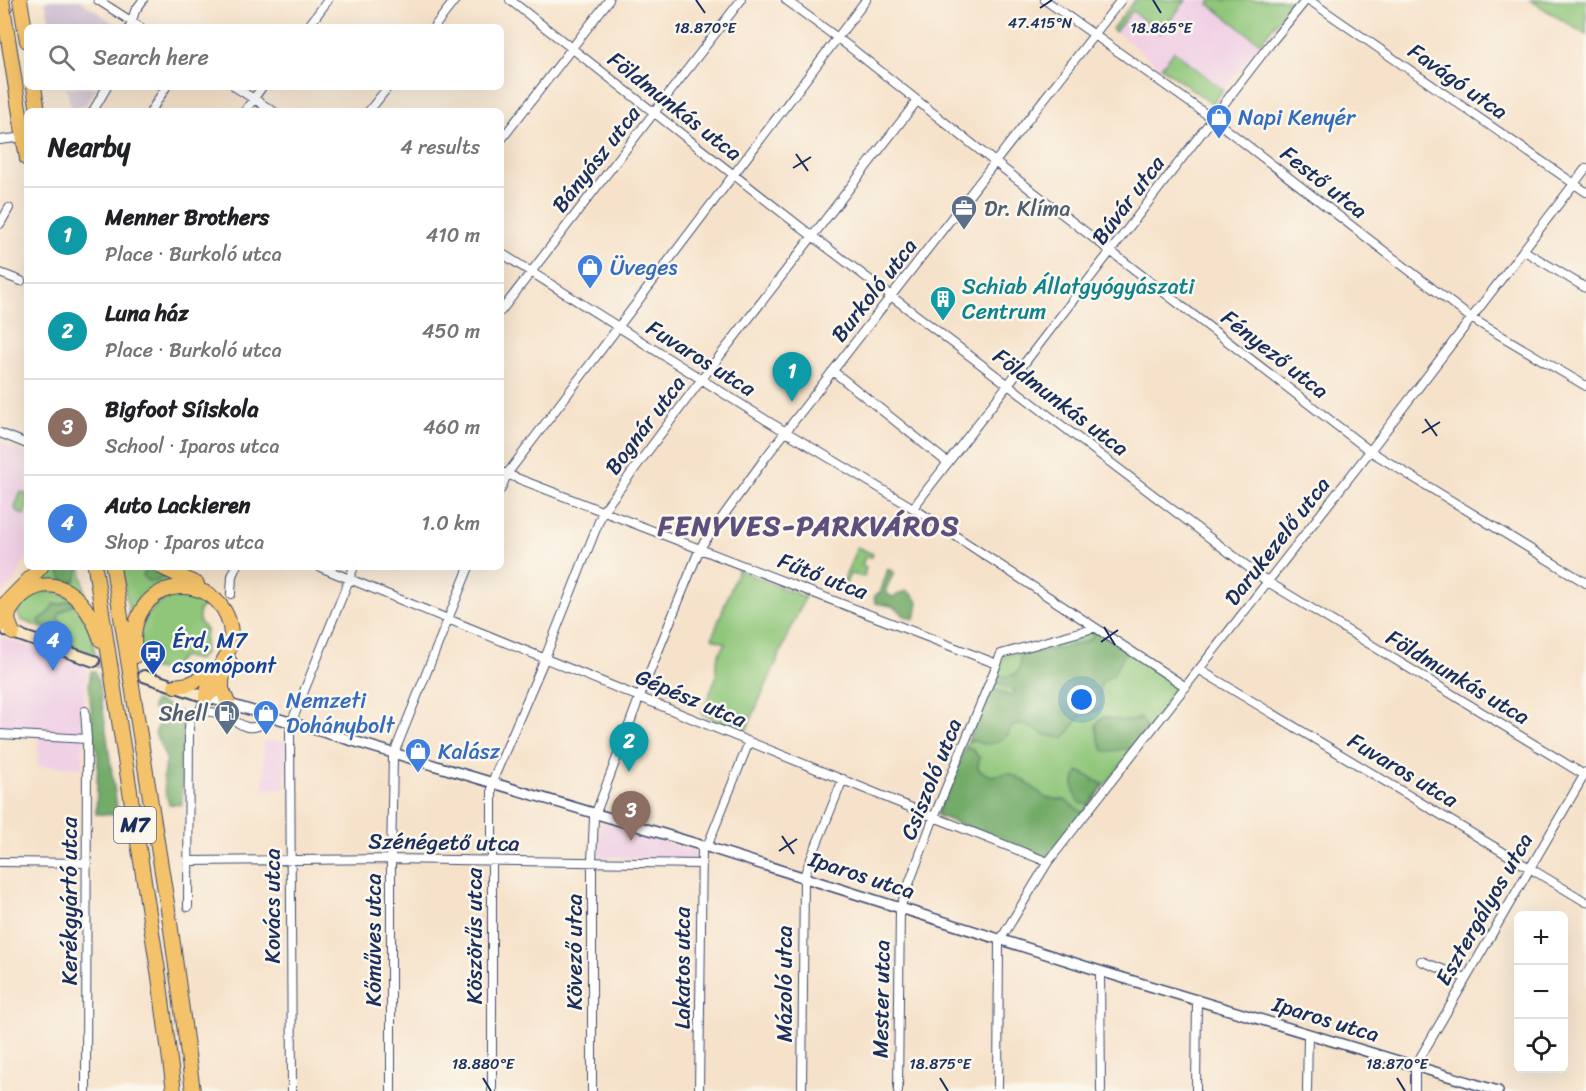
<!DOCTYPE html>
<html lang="en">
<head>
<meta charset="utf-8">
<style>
	:root { --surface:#fff; --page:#f2f2f2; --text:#202124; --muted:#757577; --line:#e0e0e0; --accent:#7c3aed }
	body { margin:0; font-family:Sriracha,sans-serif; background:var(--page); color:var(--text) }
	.controls { position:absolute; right:18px; bottom:18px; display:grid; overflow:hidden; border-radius:9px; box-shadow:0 6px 24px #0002 }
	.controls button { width:54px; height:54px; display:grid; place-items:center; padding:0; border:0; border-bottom:2px solid var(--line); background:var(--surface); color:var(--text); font:30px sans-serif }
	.you { position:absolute; left:1082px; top:700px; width:21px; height:21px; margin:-15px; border:4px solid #fff; border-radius:50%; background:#1a73e8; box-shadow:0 0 0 9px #1a73e833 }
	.badge { display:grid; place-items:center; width:39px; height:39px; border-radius:50%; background:var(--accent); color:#fff; font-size:20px; font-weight:700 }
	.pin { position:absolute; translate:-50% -50px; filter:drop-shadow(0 2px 3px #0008) }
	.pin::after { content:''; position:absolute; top:32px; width:21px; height:18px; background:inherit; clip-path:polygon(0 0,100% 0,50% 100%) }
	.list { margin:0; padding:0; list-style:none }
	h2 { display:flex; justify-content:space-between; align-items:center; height:78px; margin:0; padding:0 24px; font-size:26px }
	h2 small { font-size:20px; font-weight:400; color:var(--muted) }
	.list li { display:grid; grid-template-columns:39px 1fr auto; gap:18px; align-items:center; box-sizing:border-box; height:96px; padding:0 24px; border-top:2px solid var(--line) }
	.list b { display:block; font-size:22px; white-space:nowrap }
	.list p { margin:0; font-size:20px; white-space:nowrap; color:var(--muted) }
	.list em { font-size:20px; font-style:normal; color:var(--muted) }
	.icon { flex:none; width:33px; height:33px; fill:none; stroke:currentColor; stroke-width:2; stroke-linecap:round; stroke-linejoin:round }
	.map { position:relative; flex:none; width:1586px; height:1091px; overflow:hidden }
	.search { position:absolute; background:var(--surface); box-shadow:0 6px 24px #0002; left:24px; top:24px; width:480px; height:66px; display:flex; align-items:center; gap:15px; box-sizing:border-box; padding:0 21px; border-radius:9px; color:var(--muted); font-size:22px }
	.panel { position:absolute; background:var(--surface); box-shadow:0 6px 24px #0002; left:24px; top:108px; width:480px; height:462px; border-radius:9px }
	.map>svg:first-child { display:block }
</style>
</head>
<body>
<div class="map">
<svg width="1586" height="1091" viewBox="0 0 1586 1091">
	<rect width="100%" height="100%" fill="#fbf7ec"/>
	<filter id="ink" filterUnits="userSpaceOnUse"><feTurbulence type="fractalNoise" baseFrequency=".0167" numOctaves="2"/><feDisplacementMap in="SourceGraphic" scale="12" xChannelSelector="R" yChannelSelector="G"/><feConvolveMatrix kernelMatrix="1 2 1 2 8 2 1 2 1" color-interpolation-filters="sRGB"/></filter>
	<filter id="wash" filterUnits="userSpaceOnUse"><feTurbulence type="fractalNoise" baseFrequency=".008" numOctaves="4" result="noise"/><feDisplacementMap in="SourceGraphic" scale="24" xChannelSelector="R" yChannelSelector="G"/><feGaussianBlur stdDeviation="1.35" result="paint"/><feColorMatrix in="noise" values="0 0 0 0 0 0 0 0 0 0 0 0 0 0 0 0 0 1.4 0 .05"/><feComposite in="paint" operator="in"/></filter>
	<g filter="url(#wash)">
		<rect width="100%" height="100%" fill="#f6e2ca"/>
		<!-- built -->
		<path fill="#f0d0e5" d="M 1135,0 L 1292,0 L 1293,1 L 1212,104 L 1158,65 L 1112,29 Z
			M 0,442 L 27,454 L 27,555 L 17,577 L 0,596 Z
			M 0,637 L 88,665 L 83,710 L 83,768 L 38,766 L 38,730 L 0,729 Z
			M 264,741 L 286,741 L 285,789 L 263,789 Z
			M 602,822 L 697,852 L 695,860 L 598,857 Z"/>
		<!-- industrial -->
		<path fill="#cebed2" d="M 45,0 L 80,0 L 119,27 L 51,27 Z
			M 66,87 L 97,87 L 86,104 L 72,111 Z"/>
		<!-- green -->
		<path fill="#8fc679" stroke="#557a6c" stroke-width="1.5" d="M 1135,0 L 1186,0 L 1161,33 L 1132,11 L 1115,32 L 1112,29 Z
			M 1211,0 L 1292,0 L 1293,1 L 1260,43 L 1209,4 Z
			M 1530,0 L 1586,0 L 1586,35 Z
			M 1174,51 L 1223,90 L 1212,104 L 1161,67 Z
			M 21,492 L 27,494 L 27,508 L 24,515 L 16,511 L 15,507 Z
			M 857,547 L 873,554 L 872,557 L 865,557 L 862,565 L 866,567 L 864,577 L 850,574 L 843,590 L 848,592 L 847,595 L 839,592 Z
			M 50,567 L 81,567 L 86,600 L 34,582 Z
			M 121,567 L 153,567 L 178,581 L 131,621 L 130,619 Z
			M 738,570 L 805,597 L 745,733 L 702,714 L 717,675 C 713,664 719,653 725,643 L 712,638 Z
			M 47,591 L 71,597 L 91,631 L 95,655 L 74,647 L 64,637 L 21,620 L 17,612 L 22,600 Z
			M 188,593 L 198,596 L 216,608 L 206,605 L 199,610 L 199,621 L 206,630 L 204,654 L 199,660 L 184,657 L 176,662 L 175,666 L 181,676 L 162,670 L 146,668 C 126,635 150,594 188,593 Z
			M 1095,630 L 1174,682 L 1177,693 L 1047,859 L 937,815 L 1003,657 Z"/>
		<!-- forest -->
		<path fill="#73ab69" stroke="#476d64" stroke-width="1.5" d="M 60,567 L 79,567 L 76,580 L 69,583 L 64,581 L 59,573 Z
			M 146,567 L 152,567 L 164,574 L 164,577 L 155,582 L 148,581 L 143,576 Z
			M 888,569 L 894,572 L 886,589 L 887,594 L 893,597 L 906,591 L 913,595 L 918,602 L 916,615 L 913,619 L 903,615 L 900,611 L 892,606 L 875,603 L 874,596 L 880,593 Z
			M 70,600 L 73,605 L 60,613 L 58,618 L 61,624 L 58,630 L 40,624 L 39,620 L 47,615 L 54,604 L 61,604 Z
			M 1095,630 L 1126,651 L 1113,675 L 1101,683 L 1100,691 L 1102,706 L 1099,710 L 1081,716 L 1064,738 C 1057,737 1050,736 1044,734 C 1031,729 1025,721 1011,727 L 1008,735 C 1001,739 992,746 983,744 C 977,742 974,740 968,741 L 990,687 L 1011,697 L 1015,691 L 993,680 L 995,675 C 1012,678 1022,676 1020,657 C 1043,648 1069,650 1091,639 Z
			M 91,671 L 95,671 L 100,688 L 118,815 L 96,814 L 98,756 L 93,736 L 89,683 Z
			M 154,701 L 167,705 L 173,712 L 180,711 L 183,717 L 182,805 L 169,804 C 164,790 160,774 167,761 L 155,733 C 161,723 157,716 152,707 Z
			M 1104,717 C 1118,720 1127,724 1141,718 L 1147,730 L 1133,749 C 1107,746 1104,767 1096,726 L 1100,719 Z
			M 965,747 L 972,749 L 979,757 L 978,769 L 990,776 L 1010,773 L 1025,781 L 1046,798 L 1065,800 L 1083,813 L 1047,859 L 937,815 Z
			M 1079,771 L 1104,785 L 1089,805 L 1080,803 C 1072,793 1071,782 1079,771 Z"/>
	</g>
	<g filter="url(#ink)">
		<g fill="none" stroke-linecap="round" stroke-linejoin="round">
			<!-- secondary-tunnel -->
			<path stroke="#cabeb4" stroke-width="10" stroke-dasharray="10 5" stroke-linecap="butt" d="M 94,661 L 144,676"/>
			<!-- minor casing -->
			<g stroke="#3c4a6e" stroke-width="10">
				<path id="minor" d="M 98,0 L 140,27
					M 510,0 L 812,236 L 1268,582 L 1586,776
					M 786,0 L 851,48 L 996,163 L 1370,451 L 1586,583
					M 1045,0 L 1213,119 L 1471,318 L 1586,386
					M 1309,0 L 1586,192
					M 130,27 L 135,11 L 143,0
					M 308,27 L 328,0
					M 434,27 L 455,0
					M 235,87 L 273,111
					M 93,111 L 107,87
					M 151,111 L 166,87
					M 245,111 L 262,87
					M 369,111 L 388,87
					M 0,140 L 16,138
					M 501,140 L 609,0
					M 0,224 L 9,208
					M 1523,250 L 1586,288
					M 501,253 L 766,420 L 913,508 L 1186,687
					M 0,273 L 21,281
					M 501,311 L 741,0
					M 834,372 L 948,463
					M 0,433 L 27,444
					M 501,472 L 997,664 L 1001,654 L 1094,628
					M 501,489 L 507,474 L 866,0
					M 913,508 L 1270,44 L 1306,0
					M 320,567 L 934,817 L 1048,862
					M 231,594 L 232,576 L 236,567
					M 1200,670 L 1586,902
					M 200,710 C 208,712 218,712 226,716 C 238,721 244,731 258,726 L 265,714
					M 85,711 L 87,739 L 86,1091
					M 0,734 L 87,739
					M 707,847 L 749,742
					M 188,861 L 391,859 L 701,864
					M 0,862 L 87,863
					M 188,907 L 189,728 L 190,718 L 198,714 L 206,697
					M 1421,961 L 1465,978
					M 1100,971 L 1101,1091
					M 292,1091 L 290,730 L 292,721 L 354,567
					M 391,1091 L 391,859 L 393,756 L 469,567
					M 492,1091 L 492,782 L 545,658 L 603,511 L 695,388 L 917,101
					M 592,1091 L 592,861 L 594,818 L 640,696 L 700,548 L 766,457 L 1121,0
					M 699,1091 L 702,846
					M 802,1091 L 804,876 L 843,779
					M 898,1091 L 900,908 L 934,817 L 997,664
					M 998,1091 L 999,942 L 1048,862 L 1370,451 L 1586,168
					M 1196,1091 L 1197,999
					M 1307,1091 L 1308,1035
					M 1415,1091 L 1415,1070 L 1417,1063 L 1586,772"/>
			</g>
			<!-- tertiary casing -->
			<g stroke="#3c4a6e" stroke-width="12">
				<path id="tertiary" d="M 206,697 L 707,847 L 1100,971 L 1498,1091"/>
			</g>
			<!-- secondary casing -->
			<g stroke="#3c4a6e" stroke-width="14">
				<path id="secondary" d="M 7,631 L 94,661
					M 144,676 L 206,697"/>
			</g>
			<!-- motorway casing -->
			<g stroke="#3c4a6e" stroke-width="16">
				<path id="motorway" d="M 2,0 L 27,159
					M 20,0 L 27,41
					M 34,87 L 38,111
					M 95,567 L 159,977 L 174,1091
					M 113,567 L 170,922 L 193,1091
					M 161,567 L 197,584
					M 0,609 L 41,567
					M 9,614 L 8,620 L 13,633
					M 0,625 C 10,614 14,600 27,592 C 64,569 91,610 101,640
					M 135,656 C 134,645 133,634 136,624 C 152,568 228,579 231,634 C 233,659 209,673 206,697
					M 222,681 L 222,689 L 228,703
					M 175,686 L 189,684 L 216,671
					M 206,697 L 219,686 L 230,662"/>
			</g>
			<!-- minor -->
			<use href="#minor" stroke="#fff" stroke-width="8"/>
			<!-- tertiary -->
			<use href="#tertiary" stroke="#fff" stroke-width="9"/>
			<!-- secondary -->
			<use href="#secondary" stroke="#fae7c3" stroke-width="10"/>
			<!-- motorway -->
			<use href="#motorway" stroke="#f3c26a" stroke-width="14"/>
		</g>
	</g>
	<!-- ticks -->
	<path fill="none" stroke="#1b2f5e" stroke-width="2" d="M 696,0 L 705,13M 1153,0 L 1161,13M 1040,8 L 1052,0M 796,154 L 808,171M 793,168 L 811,157M 1425,419 L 1437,436M 1422,433 L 1440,422M 1104,627 L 1115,645M 1101,642 L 1118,630M 782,836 L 794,854M 779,851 L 797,839M 483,1078 L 491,1091M 940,1078 L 948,1091M 1397,1078 L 1405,1091"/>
	<!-- icons -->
	<defs>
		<g id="shop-pin" transform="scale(1.35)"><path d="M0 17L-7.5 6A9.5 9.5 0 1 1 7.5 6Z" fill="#3f7fe0" stroke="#fbf7ec"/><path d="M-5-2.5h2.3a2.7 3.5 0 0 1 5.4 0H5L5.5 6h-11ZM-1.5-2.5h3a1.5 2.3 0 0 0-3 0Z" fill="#fff"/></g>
		<g id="office-pin" transform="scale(1.35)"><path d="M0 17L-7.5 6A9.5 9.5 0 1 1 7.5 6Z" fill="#5c6f8a" stroke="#fbf7ec"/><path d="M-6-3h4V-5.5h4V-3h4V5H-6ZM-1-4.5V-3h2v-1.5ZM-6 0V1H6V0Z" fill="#fff"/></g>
		<g id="building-pin" transform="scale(1.35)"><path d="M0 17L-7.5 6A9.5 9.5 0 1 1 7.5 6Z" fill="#0f9aa8" stroke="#fbf7ec"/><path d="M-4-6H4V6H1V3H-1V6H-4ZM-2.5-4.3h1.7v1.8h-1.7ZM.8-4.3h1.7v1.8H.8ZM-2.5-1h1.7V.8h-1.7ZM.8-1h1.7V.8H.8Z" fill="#fff"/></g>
		<g id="bus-pin" transform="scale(1.35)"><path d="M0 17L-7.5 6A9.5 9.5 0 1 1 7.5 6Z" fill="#1a4fb4" stroke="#fbf7ec"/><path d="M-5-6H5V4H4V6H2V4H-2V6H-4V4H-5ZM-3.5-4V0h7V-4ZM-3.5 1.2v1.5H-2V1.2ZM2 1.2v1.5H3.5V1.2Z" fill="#fff"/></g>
		<g id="fuel-pin" transform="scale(1.35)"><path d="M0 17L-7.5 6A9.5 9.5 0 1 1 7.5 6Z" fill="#5c6f8a" stroke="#fbf7ec"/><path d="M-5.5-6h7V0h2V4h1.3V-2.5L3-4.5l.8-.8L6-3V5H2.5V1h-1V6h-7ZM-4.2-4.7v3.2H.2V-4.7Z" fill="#fff"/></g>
	</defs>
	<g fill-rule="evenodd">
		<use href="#shop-pin" x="1219" y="117"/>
		<use href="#office-pin" x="964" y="208"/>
		<use href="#shop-pin" x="590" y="267"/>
		<use href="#building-pin" x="943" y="299"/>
		<use href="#bus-pin" x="153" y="653"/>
		<use href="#fuel-pin" x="227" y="713"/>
		<use href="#shop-pin" x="266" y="713"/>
		<use href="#shop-pin" x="418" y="751"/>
	</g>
	<g text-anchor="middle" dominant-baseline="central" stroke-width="5" stroke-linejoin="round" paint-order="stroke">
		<!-- shield labels -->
		<rect fill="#fbf7ec" stroke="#5e6b89" stroke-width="1.5" x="114" y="807" width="42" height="36" rx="4.5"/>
		<g font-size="21" font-weight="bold" fill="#1b2f5e">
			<text x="135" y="825">M7</text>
		</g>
		<!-- street labels -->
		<g font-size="22" fill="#1b2f5e" stroke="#fbf7ec">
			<text transform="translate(1458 81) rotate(35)">Favágó utca</text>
			<text transform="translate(675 106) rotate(38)">Földmunkás utca</text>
			<text transform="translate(596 159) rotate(-52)">Bányász utca</text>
			<text transform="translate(1324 182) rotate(38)">Festő utca</text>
			<text transform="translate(1128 200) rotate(-53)">Búvár utca</text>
			<text transform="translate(874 290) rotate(-52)">Burkoló utca</text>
			<text transform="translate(1275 354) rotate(38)">Fényező utca</text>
			<text transform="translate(701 358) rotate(32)">Fuvaros utca</text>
			<text transform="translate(1061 402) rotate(37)">Földmunkás utca</text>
			<text transform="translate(645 425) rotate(-53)">Bognár utca</text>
			<text transform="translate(1277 541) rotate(-52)">Darukezelő utca</text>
			<text transform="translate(823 576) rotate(21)">Fűtő utca</text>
			<text transform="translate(1458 677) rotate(31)">Földmunkás utca</text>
			<text transform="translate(691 698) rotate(23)">Gépész utca</text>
			<text transform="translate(1403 770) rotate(31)">Fuvaros utca</text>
			<text transform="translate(931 779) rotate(-68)">Csiszoló utca</text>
			<text transform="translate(444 842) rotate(1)">Szénégető utca</text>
			<text transform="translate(862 875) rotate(18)">Iparos utca</text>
			<text transform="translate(69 901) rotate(-90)">Kerékgyártó utca</text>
			<text transform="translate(272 906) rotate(-90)">Kovács utca</text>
			<text transform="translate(1484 909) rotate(-60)">Esztergályos utca</text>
			<text transform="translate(474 936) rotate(-90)">Köszörűs utca</text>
			<text transform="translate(373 940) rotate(-90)">Kőműves utca</text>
			<text transform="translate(574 952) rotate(-90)">Kövező utca</text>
			<text transform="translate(682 968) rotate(-90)">Lakatos utca</text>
			<text transform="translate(784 984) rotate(-90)">Mázoló utca</text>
			<text transform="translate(881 999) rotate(-89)">Mester utca</text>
			<text transform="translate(1326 1019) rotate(17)">Iparos utca</text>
		</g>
		<!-- shop labels -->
		<g font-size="22" fill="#366cbe" stroke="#fbf7ec" text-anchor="start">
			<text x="1238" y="117">Napi Kenyér</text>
			<text x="610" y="267">Üveges</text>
			<text x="286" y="700">Nemzeti<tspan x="286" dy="25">Dohánybolt</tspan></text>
			<text x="438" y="751">Kalász</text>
		</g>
		<!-- service labels -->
		<g font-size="22" fill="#4e5e75" stroke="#fbf7ec" text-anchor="start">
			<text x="984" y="208">Dr. Klíma</text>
			<text x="208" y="713" text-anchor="end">Shell</text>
		</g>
		<!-- culture labels -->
		<g font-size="22" fill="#0d838f" stroke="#fbf7ec" text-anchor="start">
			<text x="962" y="286">Schiab Állatgyógyászati<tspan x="962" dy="25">Centrum</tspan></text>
		</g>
		<!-- transit labels -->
		<g font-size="22" fill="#164399" stroke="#fbf7ec" text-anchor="start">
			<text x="172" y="640">Érd, M7<tspan x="172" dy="25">csomópont</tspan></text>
		</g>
		<!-- district labels -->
		<g font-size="28" font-weight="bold" letter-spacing="1.5" fill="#5e507e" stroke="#fbf7ec">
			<text x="809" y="525">FENYVES-PARKVÁROS</text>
		</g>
	</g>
	<g font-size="15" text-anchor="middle" fill="#1b2f5e" stroke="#fbf7ec" stroke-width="5" stroke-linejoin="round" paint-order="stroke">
		<text x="1040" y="28">47.415°N</text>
		<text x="705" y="33">18.870°E</text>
		<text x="1161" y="33">18.865°E</text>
		<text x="483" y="1069">18.880°E</text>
		<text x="940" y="1069">18.875°E</text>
		<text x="1397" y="1069">18.870°E</text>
	</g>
</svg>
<div class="controls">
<button>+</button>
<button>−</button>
<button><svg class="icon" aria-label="locate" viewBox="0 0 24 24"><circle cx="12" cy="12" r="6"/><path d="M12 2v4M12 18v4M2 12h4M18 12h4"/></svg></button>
</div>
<div class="you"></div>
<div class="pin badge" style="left:792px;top:402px;background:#0f9aa8">1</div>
<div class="pin badge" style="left:629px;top:772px;background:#0f9aa8">2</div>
<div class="pin badge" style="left:631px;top:841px;background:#8d6e63">3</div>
<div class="pin badge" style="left:53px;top:671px;background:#3f7fe0">4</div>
<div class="search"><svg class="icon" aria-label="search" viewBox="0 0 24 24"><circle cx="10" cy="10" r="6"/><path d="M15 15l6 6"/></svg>Search here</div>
<section class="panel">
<h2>Nearby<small>4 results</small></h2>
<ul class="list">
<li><span class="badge" style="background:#0f9aa8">1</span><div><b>Menner Brothers</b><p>Place · Burkoló utca</p></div><em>410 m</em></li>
<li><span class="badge" style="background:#0f9aa8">2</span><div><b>Luna ház</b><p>Place · Burkoló utca</p></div><em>450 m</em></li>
<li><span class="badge" style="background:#8d6e63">3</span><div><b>Bigfoot Síiskola</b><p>School · Iparos utca</p></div><em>460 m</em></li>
<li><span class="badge" style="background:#3f7fe0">4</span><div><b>Auto Lackieren</b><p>Shop · Iparos utca</p></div><em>1.0 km</em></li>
</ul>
</section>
</div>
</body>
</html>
